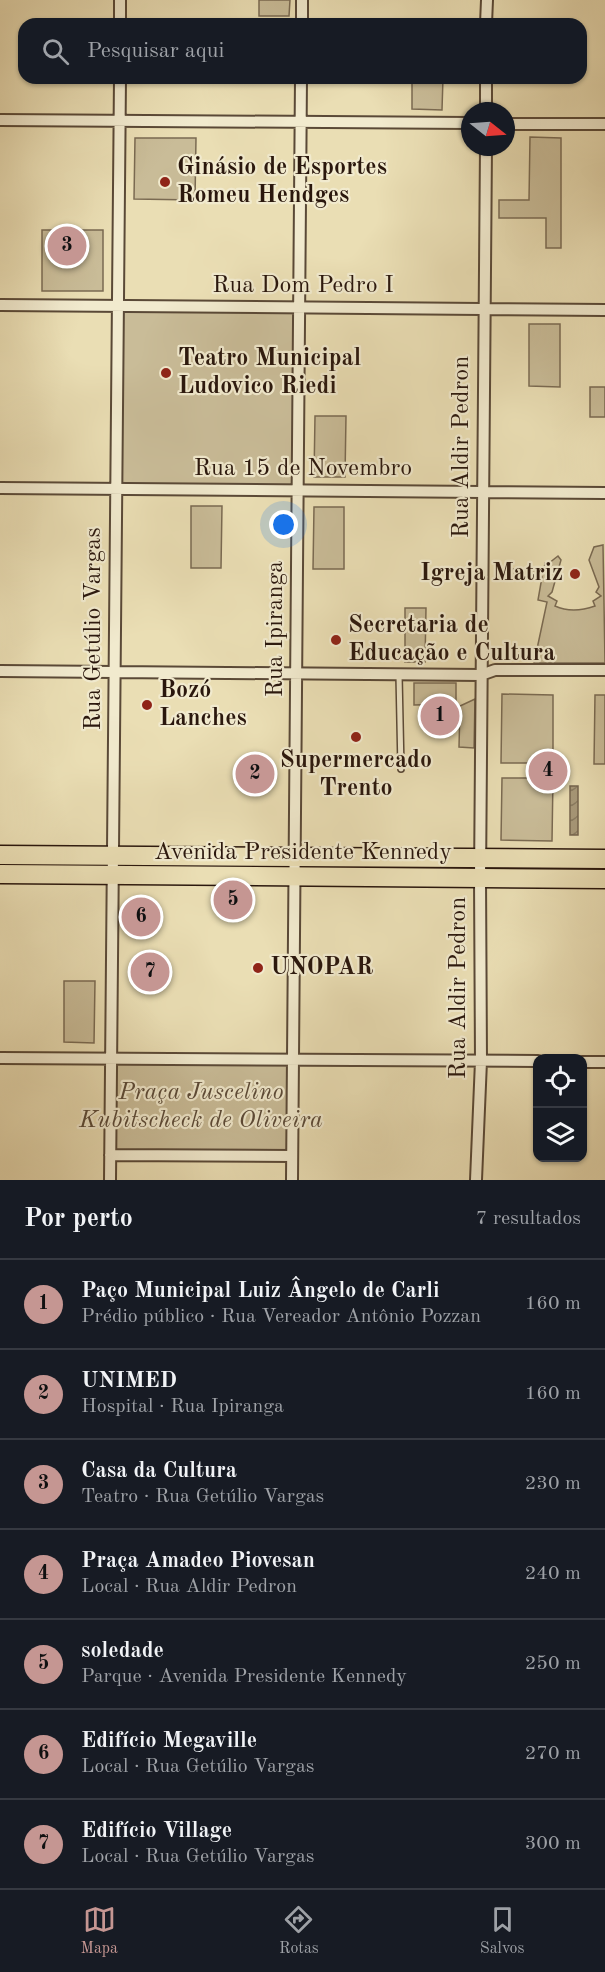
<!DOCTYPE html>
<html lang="pt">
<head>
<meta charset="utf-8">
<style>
	:root { --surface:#171b24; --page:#242831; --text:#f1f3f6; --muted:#9ea1a6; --line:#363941; --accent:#c59692 }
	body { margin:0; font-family:"Old Standard TT",serif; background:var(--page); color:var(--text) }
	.controls { position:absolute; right:18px; bottom:18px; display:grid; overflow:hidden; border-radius:12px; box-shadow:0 2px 4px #0004 }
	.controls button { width:54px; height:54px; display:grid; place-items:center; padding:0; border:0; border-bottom:2px solid var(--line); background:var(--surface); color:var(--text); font:30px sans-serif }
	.compass { position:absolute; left:461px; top:102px; width:54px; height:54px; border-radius:50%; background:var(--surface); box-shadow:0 2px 4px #0004; rotate:107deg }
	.you { position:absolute; left:284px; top:525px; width:21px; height:21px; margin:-15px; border:4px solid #fff; border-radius:50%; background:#1a73e8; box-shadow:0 0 0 9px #1a73e833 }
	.badge { display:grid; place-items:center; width:39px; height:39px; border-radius:50%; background:var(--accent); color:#111; font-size:20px; font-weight:700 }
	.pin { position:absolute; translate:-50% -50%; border:3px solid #fff; box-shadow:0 2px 6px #0006 }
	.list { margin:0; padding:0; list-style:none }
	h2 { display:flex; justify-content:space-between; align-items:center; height:78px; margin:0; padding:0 24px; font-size:26px }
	h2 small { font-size:20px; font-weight:400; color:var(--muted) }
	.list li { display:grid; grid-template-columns:39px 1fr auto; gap:18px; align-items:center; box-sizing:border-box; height:90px; padding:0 24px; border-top:2px solid var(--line) }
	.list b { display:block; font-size:22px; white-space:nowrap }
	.list p { margin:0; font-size:20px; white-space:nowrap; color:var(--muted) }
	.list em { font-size:20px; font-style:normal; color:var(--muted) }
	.icon { flex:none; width:33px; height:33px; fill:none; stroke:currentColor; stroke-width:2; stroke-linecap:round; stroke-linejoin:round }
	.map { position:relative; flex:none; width:605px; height:1180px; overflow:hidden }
	.search { position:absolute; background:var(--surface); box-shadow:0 2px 4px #0004; left:18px; right:18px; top:18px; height:66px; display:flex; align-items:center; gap:15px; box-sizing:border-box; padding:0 21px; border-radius:18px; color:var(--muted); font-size:22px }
	.sheet { height:708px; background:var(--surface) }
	nav { display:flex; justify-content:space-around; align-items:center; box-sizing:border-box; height:84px; border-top:2px solid var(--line); background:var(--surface); font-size:16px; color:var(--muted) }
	nav a { display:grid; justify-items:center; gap:3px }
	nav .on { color:var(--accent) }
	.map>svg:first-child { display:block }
</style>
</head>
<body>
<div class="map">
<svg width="605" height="1180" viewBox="0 0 605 1180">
	<defs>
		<pattern id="water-waves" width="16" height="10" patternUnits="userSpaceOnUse" patternTransform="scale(1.5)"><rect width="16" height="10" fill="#a99a7b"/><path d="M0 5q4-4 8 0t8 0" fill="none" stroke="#8a7d63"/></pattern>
	</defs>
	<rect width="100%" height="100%" fill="#eadeb4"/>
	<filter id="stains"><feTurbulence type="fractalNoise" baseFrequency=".00333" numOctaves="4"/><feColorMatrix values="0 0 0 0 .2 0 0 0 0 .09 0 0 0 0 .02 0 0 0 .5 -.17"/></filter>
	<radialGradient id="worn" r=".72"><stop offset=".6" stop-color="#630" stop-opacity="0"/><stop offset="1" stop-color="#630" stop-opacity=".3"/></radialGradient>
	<!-- green -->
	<path fill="#c9bc98" stroke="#7a6a52" stroke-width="1.5" d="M 259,0 L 290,0 L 289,16 L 259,16 Z
		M 412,78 L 443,78 L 442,110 L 412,109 Z
		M 530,137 L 561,138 L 561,248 L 546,248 L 546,218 L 499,218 L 499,200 L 529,200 Z
		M 135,138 L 196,138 L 195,200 L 134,199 Z
		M 42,230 L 103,230 L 103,291 L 42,291 Z
		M 118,306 L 299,307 L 298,490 L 116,489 Z
		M 529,324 L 560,324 L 560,387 L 529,386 Z
		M 590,387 L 605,387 L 605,417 L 590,417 Z
		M 315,416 L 346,416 L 345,477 L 314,477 Z
		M 191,506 L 222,506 L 221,568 L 191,568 Z
		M 314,507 L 344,507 L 344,569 L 313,569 Z
		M 603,545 L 605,663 L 534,663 L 547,602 L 538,600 L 542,577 L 497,576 L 498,569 L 544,569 L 545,563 L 549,563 L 558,556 L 561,560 L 552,592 L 548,596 L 557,601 L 555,606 C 568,612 581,611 595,606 L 593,601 L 601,596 L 596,592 L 599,587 L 589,560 L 594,547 Z
		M 405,608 L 426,608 L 425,662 L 405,662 Z
		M 414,683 L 456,683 L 456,704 L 414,705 Z
		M 502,694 L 553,695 L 553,763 L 501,763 Z
		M 595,695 L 605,695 L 605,764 L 594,764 Z
		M 475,699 L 474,748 L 459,747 L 460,706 Z
		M 502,778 L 553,778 L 552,841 L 501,840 Z
		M 64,981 L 95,981 L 94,1043 L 64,1042 Z
		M 111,1059 L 293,1060 L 292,1156 L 110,1155 Z"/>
	<!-- water -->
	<path fill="url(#water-waves)" stroke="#76664f" stroke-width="1.5" d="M 570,786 L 578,786 L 578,835 L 570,835 Z"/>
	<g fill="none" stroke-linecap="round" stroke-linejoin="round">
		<!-- lane casing -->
		<g stroke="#5a4937" stroke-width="8">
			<path id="lane" d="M 399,675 L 401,769"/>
		</g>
		<!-- street casing -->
		<g stroke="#5a4937" stroke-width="14">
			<path id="street" d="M 120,24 L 120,0
				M 302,24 L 302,0
				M 486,24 L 487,0
				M 486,111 L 486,78
				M 0,120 L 470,123
				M 506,124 L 605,124
				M 0,305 L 605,310
				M 0,488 L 605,493
				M 0,671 L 481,675 L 495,670 L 605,670
				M 0,1058 L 538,1061
				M 582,1062 L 605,1062
				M 110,1155 L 292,1156
				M 110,1180 L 120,78
				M 292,1180 L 301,78
				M 476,1180 L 481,1061 L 480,878 L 486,147"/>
		</g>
		<!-- primary casing -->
		<g stroke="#2a170d" stroke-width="21">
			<path id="primary" d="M 0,855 L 605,859
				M 0,874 L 605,879"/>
		</g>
		<!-- lane -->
		<use href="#lane" stroke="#f1eace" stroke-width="5"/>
		<!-- street -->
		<use href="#street" stroke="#f1eace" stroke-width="10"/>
		<!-- primary -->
		<use href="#primary" stroke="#eadeb4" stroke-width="18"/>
	</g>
	<!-- markers -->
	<g fill="#8f2418" stroke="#f1eace" stroke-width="2">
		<circle cx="165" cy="182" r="6"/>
		<circle cx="166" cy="373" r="6"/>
		<circle cx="575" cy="574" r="6"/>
		<circle cx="336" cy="640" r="6"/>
		<circle cx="147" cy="705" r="6"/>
		<circle cx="356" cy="737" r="6"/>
		<circle cx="258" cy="968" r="6"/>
	</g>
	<g text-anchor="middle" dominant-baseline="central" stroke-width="4.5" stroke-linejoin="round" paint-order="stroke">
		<!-- poi labels -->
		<g font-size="24" font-weight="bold" fill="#2a170d" stroke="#f1eace" text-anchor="start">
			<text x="177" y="168">Ginásio de Esportes<tspan x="177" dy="28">Romeu Hendges</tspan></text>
			<text x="178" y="359">Teatro Municipal<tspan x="178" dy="28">Ludovico Riedi</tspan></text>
			<text x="563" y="574" text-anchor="end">Igreja Matriz</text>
			<text x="348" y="626">Secretaria de<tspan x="348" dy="28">Educação e Cultura</tspan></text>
			<text x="159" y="691">Bozó<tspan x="159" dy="28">Lanches</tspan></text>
			<text x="356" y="761" text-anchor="middle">Supermercado<tspan x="356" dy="28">Trento</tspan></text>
			<text x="270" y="968">UNOPAR</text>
		</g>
		<!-- street labels -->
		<g font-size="24" fill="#2a170d" stroke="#f1eace">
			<text x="303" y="286">Rua Dom Pedro I</text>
			<text transform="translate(462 447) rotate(-90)">Rua Aldir Pedron</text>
			<text x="303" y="469">Rua 15 de Novembro</text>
			<text transform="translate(94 629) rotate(-90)">Rua Getúlio Vargas</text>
			<text transform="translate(276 629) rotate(-90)">Rua Ipiranga</text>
			<text x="303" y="853">Avenida Presidente Kennedy</text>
			<text transform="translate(459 988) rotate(-90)">Rua Aldir Pedron</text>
		</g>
		<!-- park labels -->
		<g font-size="24" font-style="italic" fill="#5a4937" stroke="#f1eace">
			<text x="201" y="1093">Praça Juscelino<tspan x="201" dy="28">Kubitscheck de Oliveira</tspan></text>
		</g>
	</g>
	<rect width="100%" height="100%" filter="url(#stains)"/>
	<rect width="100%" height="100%" fill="url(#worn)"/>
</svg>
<div class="controls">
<button><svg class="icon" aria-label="locate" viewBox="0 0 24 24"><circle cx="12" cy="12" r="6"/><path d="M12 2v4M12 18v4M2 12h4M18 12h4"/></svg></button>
<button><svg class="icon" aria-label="layers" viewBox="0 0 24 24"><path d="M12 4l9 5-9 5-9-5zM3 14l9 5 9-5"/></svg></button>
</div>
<svg class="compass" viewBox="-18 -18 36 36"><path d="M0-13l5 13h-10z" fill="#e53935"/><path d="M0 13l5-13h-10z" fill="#9ea1a6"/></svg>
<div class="you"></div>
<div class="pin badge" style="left:440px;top:716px">1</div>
<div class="pin badge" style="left:255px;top:774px">2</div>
<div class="pin badge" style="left:67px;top:246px">3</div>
<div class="pin badge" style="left:548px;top:771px">4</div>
<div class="pin badge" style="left:233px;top:900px">5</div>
<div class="pin badge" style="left:141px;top:917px">6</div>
<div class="pin badge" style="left:150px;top:972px">7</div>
<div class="search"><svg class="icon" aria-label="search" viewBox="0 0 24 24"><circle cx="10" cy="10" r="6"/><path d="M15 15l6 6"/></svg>Pesquisar aqui</div>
</div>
<section class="sheet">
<h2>Por perto<small>7 resultados</small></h2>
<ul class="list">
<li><span class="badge">1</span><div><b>Paço Municipal Luiz Ângelo de Carli</b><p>Prédio público · Rua Vereador Antônio Pozzan</p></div><em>160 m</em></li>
<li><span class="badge">2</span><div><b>UNIMED</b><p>Hospital · Rua Ipiranga</p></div><em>160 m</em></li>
<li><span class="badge">3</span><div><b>Casa da Cultura</b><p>Teatro · Rua Getúlio Vargas</p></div><em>230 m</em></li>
<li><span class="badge">4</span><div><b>Praça Amadeo Piovesan</b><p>Local · Rua Aldir Pedron</p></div><em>240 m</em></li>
<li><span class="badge">5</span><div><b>soledade</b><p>Parque · Avenida Presidente Kennedy</p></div><em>250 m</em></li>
<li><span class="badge">6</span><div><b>Edifício Megaville</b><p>Local · Rua Getúlio Vargas</p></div><em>270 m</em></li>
<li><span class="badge">7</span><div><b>Edifício Village</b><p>Local · Rua Getúlio Vargas</p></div><em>300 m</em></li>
</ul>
</section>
<nav>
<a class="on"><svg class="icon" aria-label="map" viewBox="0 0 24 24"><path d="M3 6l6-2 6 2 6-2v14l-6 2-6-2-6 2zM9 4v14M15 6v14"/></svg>Mapa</a>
<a><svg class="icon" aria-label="directions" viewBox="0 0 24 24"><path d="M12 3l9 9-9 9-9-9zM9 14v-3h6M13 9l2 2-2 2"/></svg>Rotas</a>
<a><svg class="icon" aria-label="saved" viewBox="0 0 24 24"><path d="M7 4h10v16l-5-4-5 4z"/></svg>Salvos</a>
</nav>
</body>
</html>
